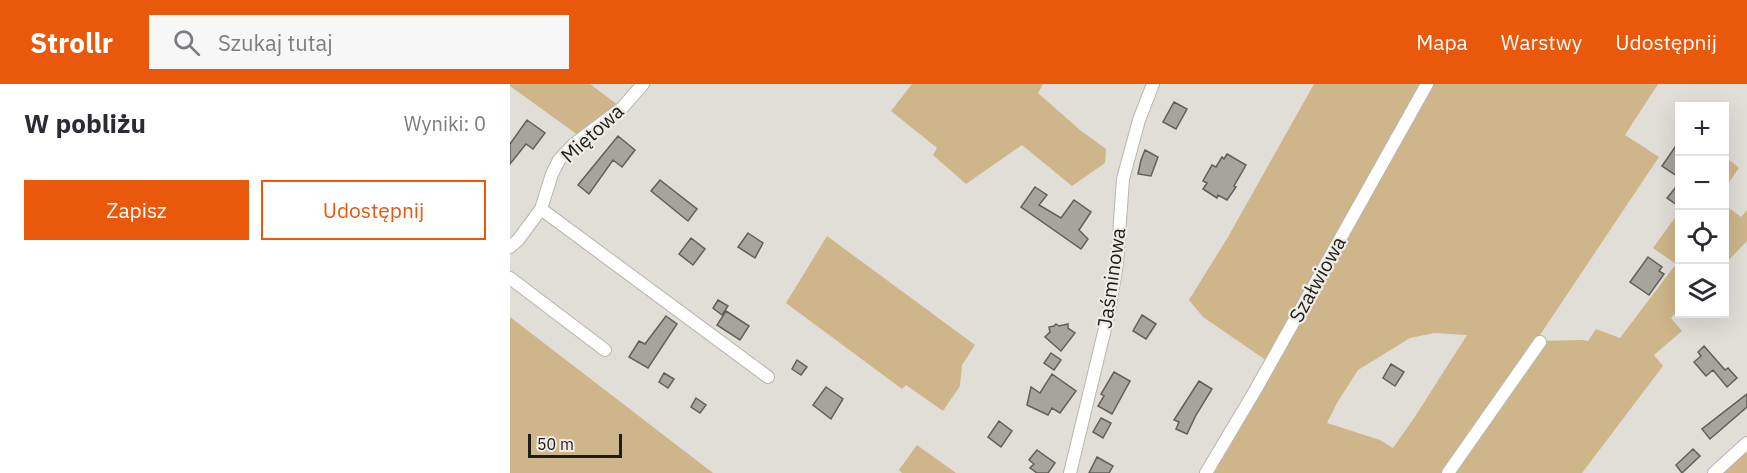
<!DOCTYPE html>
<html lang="pl">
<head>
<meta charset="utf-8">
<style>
	:root { --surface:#fff; --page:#f7f7f7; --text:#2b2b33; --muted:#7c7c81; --line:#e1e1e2; --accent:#ea580c }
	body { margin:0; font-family:"IBM Plex Sans",sans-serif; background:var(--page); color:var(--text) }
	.controls { position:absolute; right:18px; top:18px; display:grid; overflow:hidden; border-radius:0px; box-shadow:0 6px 24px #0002 }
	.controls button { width:54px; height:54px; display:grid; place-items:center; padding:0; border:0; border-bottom:2px solid var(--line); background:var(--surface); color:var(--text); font:30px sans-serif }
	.scale { position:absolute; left:18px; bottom:15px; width:94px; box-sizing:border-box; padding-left:6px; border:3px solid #1e1d1a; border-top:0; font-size:16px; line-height:21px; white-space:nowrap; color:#1e1d1a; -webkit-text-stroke:4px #efebe5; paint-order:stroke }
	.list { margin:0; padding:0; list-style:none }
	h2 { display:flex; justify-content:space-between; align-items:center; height:78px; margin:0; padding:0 24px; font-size:26px }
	h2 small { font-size:20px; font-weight:400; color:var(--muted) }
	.actions { display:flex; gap:12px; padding:18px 24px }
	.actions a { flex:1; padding:14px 0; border:2px solid var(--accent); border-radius:0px; text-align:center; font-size:21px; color:var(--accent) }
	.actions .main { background:var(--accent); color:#fff }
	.icon { flex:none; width:33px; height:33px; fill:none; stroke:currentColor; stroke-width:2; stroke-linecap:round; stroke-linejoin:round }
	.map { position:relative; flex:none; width:1237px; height:389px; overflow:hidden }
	header { display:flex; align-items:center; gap:36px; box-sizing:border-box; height:84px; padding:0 30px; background:var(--accent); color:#fff }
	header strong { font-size:28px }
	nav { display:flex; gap:33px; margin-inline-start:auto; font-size:21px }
	.search { width:420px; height:54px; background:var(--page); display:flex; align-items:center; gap:15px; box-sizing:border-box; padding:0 21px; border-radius:0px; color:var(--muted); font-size:22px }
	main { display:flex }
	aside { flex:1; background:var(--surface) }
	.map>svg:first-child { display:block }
</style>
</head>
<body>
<header>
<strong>Strollr</strong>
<div class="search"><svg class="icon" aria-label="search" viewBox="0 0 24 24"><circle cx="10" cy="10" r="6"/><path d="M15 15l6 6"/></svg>Szukaj tutaj</div>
<nav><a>Mapa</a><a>Warstwy</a><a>Udostępnij</a></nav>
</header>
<main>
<aside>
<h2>W pobliżu<small>Wyniki: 0</small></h2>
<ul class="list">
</ul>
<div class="actions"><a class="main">Zapisz</a><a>Udostępnij</a></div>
</aside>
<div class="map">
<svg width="1237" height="389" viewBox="0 0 1237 389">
	<rect width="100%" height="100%" fill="#e1ded8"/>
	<!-- green -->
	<path fill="#ceb68a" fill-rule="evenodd" d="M 0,0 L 80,0 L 112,24 L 72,54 L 0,2 Z
		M 402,0 L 533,0 L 528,9 L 570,46 L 596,65 L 595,79 L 562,102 L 512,61 L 456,100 L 423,71 L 427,64 L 381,27 Z
		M 804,0 L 1148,0 L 1115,51 L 1149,73 L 1026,257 L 1072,256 L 1078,257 L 1086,245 L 1110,254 L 1166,180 L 1143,164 L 1169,128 L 1169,225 L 1161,234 L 1172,247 L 1144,271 L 1153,282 L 1072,389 L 696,389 L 760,279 L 693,233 L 679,216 L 718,153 ZM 924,249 L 957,251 L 906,331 L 883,364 L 870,356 L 817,339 L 827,319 L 848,286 L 900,254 Z
		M 1215,72 L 1229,84 L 1215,104 Z
		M 1215,121 L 1231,133 L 1237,126 L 1237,157 L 1215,180 Z
		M 317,152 L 465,261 L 452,281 L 450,302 L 433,327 L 396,301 L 392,305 L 276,219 Z
		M 0,233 L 203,389 L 0,389 Z
		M 1237,359 L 1237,389 L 1213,389 L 1209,385 Z
		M 407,361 L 446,389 L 392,389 L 389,386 Z"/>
	<!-- building -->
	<path fill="#a7a49e" stroke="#625f59" stroke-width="1.5" d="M 664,18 L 677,25 L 666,45 L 653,38 Z
		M 17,36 L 35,49 L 23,65 L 16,60 L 0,80 L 0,60 Z
		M 108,52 L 125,66 L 112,83 L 103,76 L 79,110 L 68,101 Z
		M 1170,56 L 1170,94 L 1152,82 Z
		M 635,66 L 648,73 L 641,92 L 628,90 L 631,76 Z
		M 717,70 L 736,81 L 724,102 L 726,103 L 717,116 L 708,111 L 707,114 L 693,105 L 697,99 L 693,97 L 702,81 L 706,83 L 712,73 L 714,75 Z
		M 150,96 L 187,125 L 178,137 L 141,107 Z
		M 1170,98 L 1170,123 L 1157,114 Z
		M 525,103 L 537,111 L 529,121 L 551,134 L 564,116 L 581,128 L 569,146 L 578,155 L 571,165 L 511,123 Z
		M 238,149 L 253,159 L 245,174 L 228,163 Z
		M 181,154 L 195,165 L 183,181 L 169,170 Z
		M 1138,173 L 1152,183 L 1149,187 L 1154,190 L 1139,211 L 1120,198 Z
		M 208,216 L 218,222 L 212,231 L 203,224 Z
		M 216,227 L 239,242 L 230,256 L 207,241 Z
		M 632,231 L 646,240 L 636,255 L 623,247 Z
		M 156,232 L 167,240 L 138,284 L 119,273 L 129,257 L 135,260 Z
		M 546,240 L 549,242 L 558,240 L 558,244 L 565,249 L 551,267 L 535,253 L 540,248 L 539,243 L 544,242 Z
		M 1194,262 L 1215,286 L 1218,284 L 1227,294 L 1217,303 L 1203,286 L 1196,292 L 1184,278 L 1191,272 L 1188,268 Z
		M 541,269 L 551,276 L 544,286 L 534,279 Z
		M 287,276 L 297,283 L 291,291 L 282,285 Z
		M 881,280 L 894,288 L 885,302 L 873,294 Z
		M 604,288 L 620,297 L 602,330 L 588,322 L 594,312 L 591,310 Z
		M 154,289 L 164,295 L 158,304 L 149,298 Z
		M 542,290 L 566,307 L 550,329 L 542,324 L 538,331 L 517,321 L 521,303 L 530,309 Z
		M 689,297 L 702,305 L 686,331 L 677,350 L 666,345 L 669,338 L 664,336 Z
		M 316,303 L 333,315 L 321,335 L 303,321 Z
		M 1237,310 L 1237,323 L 1200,355 L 1192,345 Z
		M 186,314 L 196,321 L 190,329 L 181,323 Z
		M 591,334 L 601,339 L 593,354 L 583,348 Z
		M 489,337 L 502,347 L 491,363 L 478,353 Z
		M 1183,365 L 1190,372 L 1172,389 L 1166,381 Z
		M 527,366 L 545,379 L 538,389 L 527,389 L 520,384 L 524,380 L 519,376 Z
		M 587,373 L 603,382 L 599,389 L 579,389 Z"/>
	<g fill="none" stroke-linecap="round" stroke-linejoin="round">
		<!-- minor casing -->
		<g stroke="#b8b5af" stroke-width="14">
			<path id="minor" d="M 31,125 L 258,293
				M 0,163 L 8,156 L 31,125 L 42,90 L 49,76 L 64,60 L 112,24 L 133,0
				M 0,194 L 95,266
				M 560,389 L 599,228 L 607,179 L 613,95 L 629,36 L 643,0
				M 696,389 L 746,305 L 917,0
				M 938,389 L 1030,258
				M 1204,389 L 1237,359"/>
		</g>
		<!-- minor -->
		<use href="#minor" stroke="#fff" stroke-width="12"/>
	</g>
	<g text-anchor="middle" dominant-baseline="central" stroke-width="4.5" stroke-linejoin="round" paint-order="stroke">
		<!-- street labels -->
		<g font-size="20" fill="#1e1d1a" stroke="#efebe5">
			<text transform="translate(82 49) rotate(-42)">Miętowa</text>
			<text transform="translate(601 194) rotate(-82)">Jaśminowa</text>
			<text transform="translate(807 195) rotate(-61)">Szałwiowa</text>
		</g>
	</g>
</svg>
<div class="controls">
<button>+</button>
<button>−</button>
<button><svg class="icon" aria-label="locate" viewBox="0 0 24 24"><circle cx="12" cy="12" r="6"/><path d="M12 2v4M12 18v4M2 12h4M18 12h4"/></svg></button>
<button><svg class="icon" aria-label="layers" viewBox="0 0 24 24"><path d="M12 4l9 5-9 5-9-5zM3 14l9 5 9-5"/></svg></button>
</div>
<div class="scale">50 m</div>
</div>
</main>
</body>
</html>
